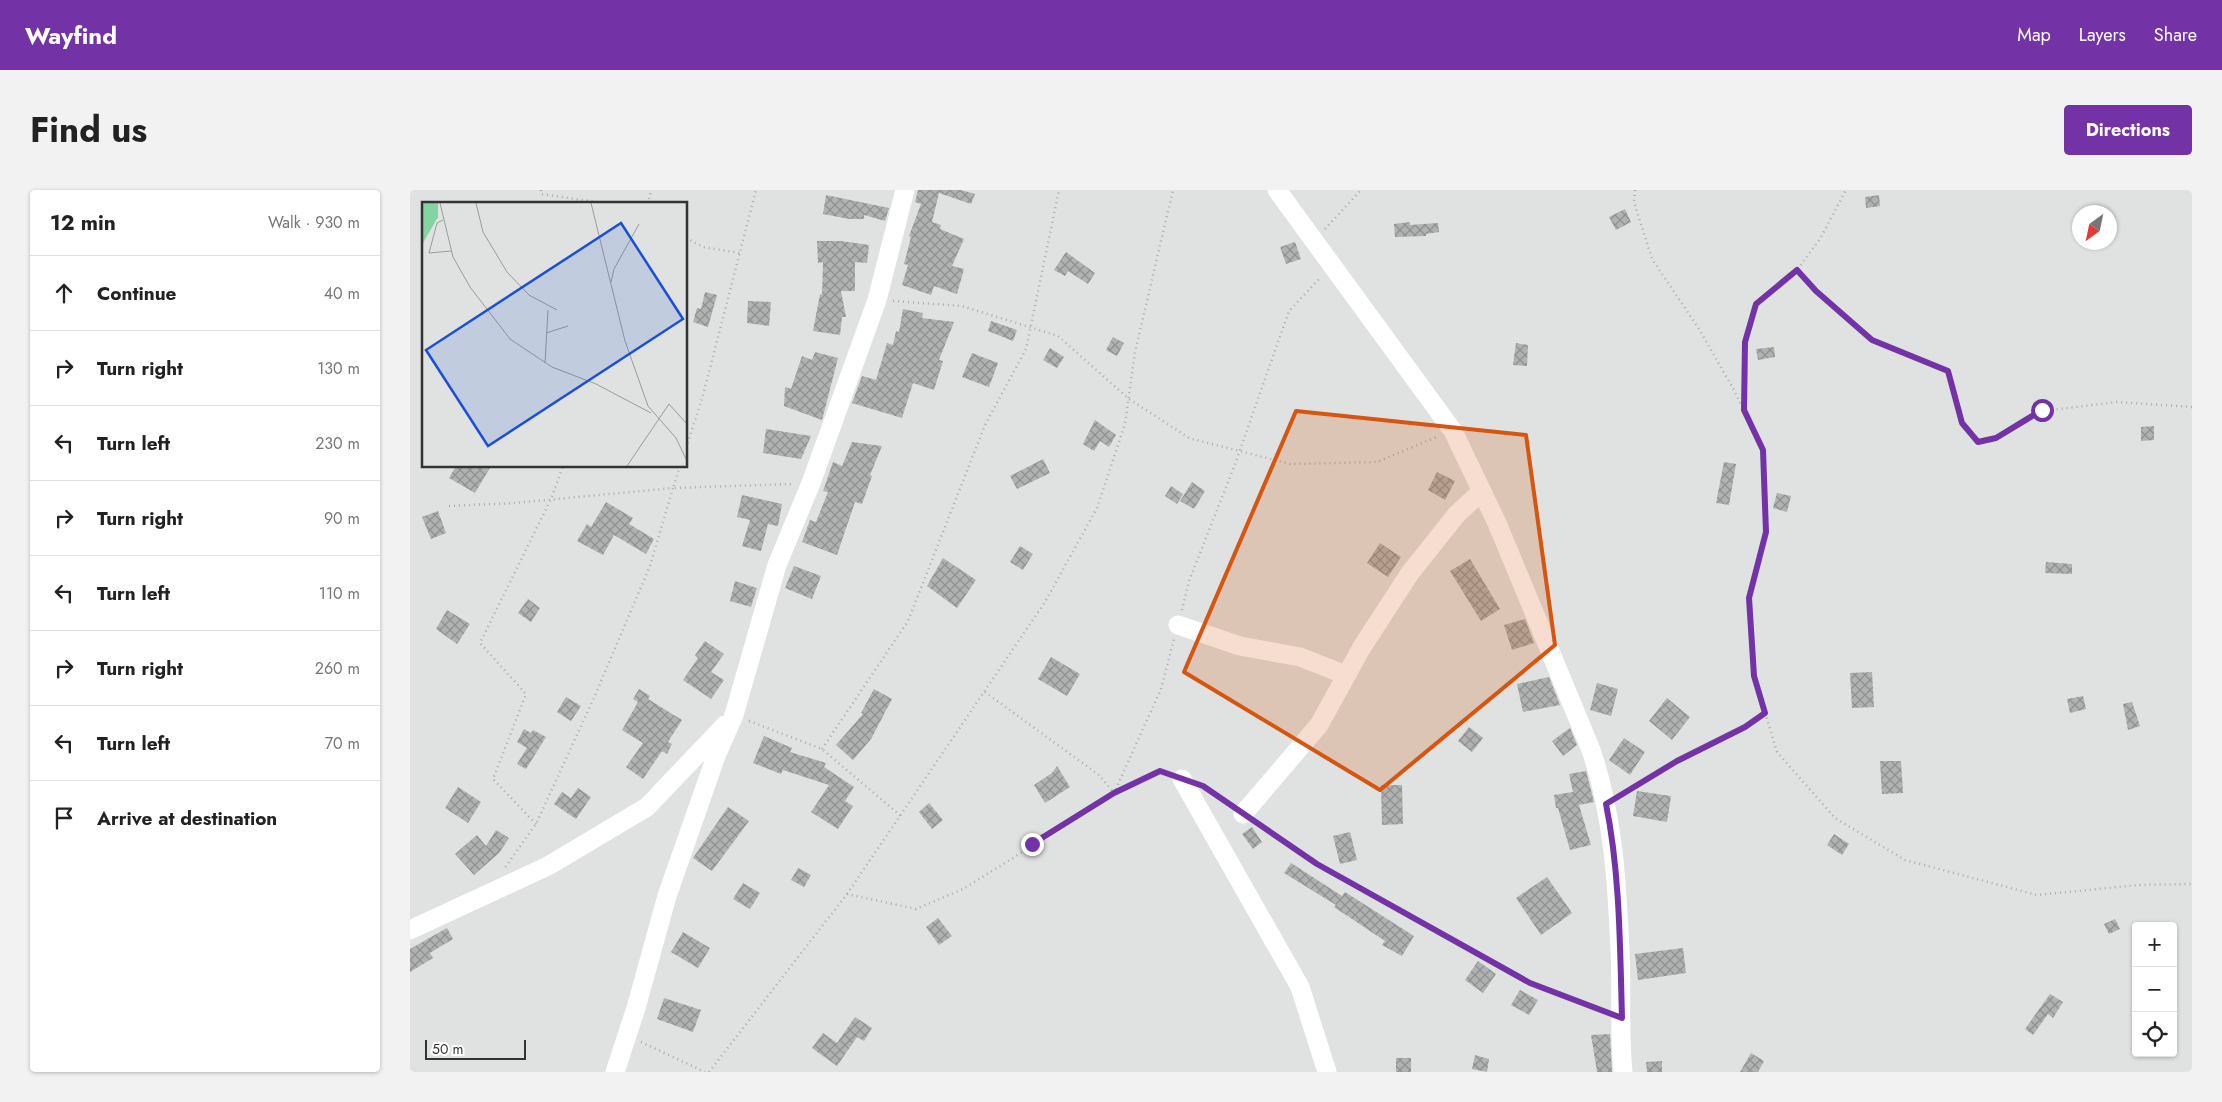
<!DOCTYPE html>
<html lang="en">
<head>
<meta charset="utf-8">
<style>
	:root { --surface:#fff; --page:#f2f2f2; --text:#222; --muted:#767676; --line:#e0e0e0; --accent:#7432a7 }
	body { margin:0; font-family:Jost,sans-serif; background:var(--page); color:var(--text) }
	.controls { position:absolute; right:15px; bottom:15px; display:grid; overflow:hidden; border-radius:5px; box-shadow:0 1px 4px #0004 }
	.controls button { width:45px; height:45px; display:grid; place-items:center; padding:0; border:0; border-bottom:1px solid var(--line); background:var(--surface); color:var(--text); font:25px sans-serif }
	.compass { position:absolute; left:1662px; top:15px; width:45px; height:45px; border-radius:50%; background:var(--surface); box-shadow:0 1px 4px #0004; rotate:213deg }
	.scale { position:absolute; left:15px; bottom:12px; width:101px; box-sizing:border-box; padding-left:5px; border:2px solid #323333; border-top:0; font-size:14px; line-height:18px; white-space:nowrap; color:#323333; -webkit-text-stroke:4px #fff; paint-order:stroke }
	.stop { position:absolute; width:15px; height:15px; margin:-11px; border:4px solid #7432a7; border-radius:50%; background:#fff }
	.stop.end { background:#7432a7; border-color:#fff; box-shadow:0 1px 5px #0008 }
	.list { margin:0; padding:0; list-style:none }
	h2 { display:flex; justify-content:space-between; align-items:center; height:65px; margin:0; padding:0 20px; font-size:21px }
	h2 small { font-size:16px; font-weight:400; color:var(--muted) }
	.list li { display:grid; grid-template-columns:32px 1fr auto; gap:15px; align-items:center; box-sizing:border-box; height:75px; padding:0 20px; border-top:1px solid var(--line) }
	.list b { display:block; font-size:19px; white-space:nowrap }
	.list em { font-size:16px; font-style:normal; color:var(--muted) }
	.icon { flex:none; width:28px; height:28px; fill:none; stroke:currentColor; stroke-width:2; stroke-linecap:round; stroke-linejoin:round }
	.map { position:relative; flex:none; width:1782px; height:882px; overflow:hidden; border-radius:5px }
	header { display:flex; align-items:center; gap:30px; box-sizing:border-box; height:70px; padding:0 25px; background:var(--accent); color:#fff }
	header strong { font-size:24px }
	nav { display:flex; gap:28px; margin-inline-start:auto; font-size:18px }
	.intro { display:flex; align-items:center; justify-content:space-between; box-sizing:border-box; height:120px; padding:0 30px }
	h1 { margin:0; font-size:35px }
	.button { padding:12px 22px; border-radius:5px; background:var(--accent); color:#fff; font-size:18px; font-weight:700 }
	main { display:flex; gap:30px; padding:0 30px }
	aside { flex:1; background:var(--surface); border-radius:5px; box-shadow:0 1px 4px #0004 }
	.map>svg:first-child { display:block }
</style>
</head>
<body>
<header>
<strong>Wayfind</strong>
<nav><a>Map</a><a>Layers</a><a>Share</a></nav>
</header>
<div class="intro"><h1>Find us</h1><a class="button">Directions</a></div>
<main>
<aside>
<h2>12 min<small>Walk · 930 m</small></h2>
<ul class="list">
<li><svg class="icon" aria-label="ahead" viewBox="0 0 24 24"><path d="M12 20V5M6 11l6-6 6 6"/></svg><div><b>Continue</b></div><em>40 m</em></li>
<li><svg class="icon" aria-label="right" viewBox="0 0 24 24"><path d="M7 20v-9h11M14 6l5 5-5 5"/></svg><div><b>Turn right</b></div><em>130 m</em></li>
<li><svg class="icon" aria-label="left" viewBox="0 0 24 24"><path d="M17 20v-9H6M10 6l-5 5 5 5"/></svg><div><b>Turn left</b></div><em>230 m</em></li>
<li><svg class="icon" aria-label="right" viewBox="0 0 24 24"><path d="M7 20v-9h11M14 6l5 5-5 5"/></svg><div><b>Turn right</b></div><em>90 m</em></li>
<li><svg class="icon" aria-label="left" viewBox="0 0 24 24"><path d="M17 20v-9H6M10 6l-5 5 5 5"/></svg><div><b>Turn left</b></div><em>110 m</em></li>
<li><svg class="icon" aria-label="right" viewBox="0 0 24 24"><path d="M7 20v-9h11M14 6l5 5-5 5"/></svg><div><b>Turn right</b></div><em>260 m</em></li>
<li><svg class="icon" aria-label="left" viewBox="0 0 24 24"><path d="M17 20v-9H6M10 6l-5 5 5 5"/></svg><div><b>Turn left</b></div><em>70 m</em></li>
<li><svg class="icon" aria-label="arrive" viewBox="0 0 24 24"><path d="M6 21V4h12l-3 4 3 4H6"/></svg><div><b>Arrive at destination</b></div></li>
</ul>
</aside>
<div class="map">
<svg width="1782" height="882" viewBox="0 0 1782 882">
	<defs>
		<pattern id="building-cross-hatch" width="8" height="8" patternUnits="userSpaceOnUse" patternTransform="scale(1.25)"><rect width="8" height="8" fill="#afb2b0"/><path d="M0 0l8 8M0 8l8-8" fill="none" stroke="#8f9190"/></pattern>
	</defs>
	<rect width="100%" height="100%" fill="#dfe2e0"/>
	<!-- building -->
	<path fill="url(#building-cross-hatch)" d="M 508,0 L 551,0 L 565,4 L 561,14 L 529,3 L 522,32 L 531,35 L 530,39 L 554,49 L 542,76 L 554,79 L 547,104 L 524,96 L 521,105 L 492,95 L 498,75 L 494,74 L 501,47 L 499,46 L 511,14 L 505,12 Z
		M 416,5 L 479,18 L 475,31 L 454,25 L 454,29 L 439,29 L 413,24 Z
		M 1469,5 L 1470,16 L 1456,18 L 1455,7 Z
		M 1215,19 L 1221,32 L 1206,40 L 1199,27 Z
		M 1000,32 L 1000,35 L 1028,33 L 1029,42 L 1016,44 L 1016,46 L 985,47 L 984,34 Z
		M 407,51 L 431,51 L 459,55 L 457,73 L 445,72 L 445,101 L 431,101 L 436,127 L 432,127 L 430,145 L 403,141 L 410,104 L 412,105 L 413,72 L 408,73 Z
		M 885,52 L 891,69 L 876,74 L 870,57 Z
		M 656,62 L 685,83 L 678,94 L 658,81 L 655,86 L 644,80 Z
		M 295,102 L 307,105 L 298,137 L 283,132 L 287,118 L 291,119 Z
		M 338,111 L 361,112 L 359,136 L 337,133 Z
		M 493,119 L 513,123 L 512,128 L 544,132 L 529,170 L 533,171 L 524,200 L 503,193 L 492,228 L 442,213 L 452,186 L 466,190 L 477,153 L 483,155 L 486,141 L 489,142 Z
		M 581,131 L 607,140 L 603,151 L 578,141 Z
		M 703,147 L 714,153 L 707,166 L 696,160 Z
		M 1106,153 L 1118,155 L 1117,176 L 1103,175 Z
		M 1364,157 L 1365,167 L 1348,170 L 1346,159 Z
		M 640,158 L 654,167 L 647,178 L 633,170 Z
		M 405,162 L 428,168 L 412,230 L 374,216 L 375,197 L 381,199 L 392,166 L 402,170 Z
		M 562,163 L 588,173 L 579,197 L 552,187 Z
		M 685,230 L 706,245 L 699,257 L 690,251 L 684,261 L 673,254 Z
		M 1744,236 L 1744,250 L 1731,251 L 1731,237 Z
		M 356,239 L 401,246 L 391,269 L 353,263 Z
		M 442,252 L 472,256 L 460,285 L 462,286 L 452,314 L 445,312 L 427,365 L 392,352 L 400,330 L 406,332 L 418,302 L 413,301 L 423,272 L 432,276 Z
		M 633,269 L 640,283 L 607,299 L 600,286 Z
		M 1314,272 L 1326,274 L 1319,315 L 1306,313 Z
		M 46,276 L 81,276 L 65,303 L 39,288 Z
		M 1027,282 L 1045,291 L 1035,310 L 1018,300 Z
		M 782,292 L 795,301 L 784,319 L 770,311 Z
		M 761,296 L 773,304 L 767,314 L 755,306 Z
		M 1367,303 L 1381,306 L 1377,322 L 1363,318 Z
		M 332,305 L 372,314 L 368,336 L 358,334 L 351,361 L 332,356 L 340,330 L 327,327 Z
		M 196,312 L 223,328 L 219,334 L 244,349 L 236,364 L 204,345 L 193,365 L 167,351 L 177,334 L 181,337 Z
		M 28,321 L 36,343 L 21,349 L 12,327 Z
		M 970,353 L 991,367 L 978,387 L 957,373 Z
		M 610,356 L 623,364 L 613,380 L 600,372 Z
		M 533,368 L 566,390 L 547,418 L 517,396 Z
		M 1060,369 L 1090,419 L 1071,431 L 1040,381 Z
		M 1636,372 L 1662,374 L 1662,384 L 1635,383 Z
		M 384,376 L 411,386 L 402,409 L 375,398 Z
		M 325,391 L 347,398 L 341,417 L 320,411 Z
		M 118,409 L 130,418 L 121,432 L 108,423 Z
		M 37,420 L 60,434 L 47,454 L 26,439 Z
		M 1115,429 L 1124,453 L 1102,460 L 1094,435 Z
		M 295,451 L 314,464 L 301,482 L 314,490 L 301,509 L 273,490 L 288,468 L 285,465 Z
		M 641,467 L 670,484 L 657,506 L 628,489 Z
		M 1462,482 L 1464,517 L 1442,518 L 1440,483 Z
		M 1139,487 L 1150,515 L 1113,522 L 1107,494 Z
		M 1187,493 L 1208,499 L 1201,526 L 1180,520 Z
		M 229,499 L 240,506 L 238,509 L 272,530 L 258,552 L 262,554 L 257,564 L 252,561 L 233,589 L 216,577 L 233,553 L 212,540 L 228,512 L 223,509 Z
		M 464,499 L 482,509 L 461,549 L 443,570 L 426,555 L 453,524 L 451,523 Z
		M 1673,506 L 1676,519 L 1660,523 L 1657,509 Z
		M 156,507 L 171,516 L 161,531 L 147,522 Z
		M 1257,508 L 1280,527 L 1262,550 L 1239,531 Z
		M 1722,512 L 1730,536 L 1718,540 L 1713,514 Z
		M 1059,537 L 1073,548 L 1062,562 L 1048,551 Z
		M 1160,538 L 1167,555 L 1153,566 L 1142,551 Z
		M 114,539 L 121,543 L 123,540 L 136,547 L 116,579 L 107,574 L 117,558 L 107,552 Z
		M 354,546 L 382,558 L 380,562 L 416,573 L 414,577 L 444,597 L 435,611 L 443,616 L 428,639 L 401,622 L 419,595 L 373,580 L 371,584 L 343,573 Z
		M 1214,548 L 1235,562 L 1220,585 L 1199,570 Z
		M 1470,571 L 1491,571 L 1493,603 L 1472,604 Z
		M 647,576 L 660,597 L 635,613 L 624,595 L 642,583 Z
		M 1176,581 L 1184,612 L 1169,615 L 1181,655 L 1160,660 L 1148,618 L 1146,618 L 1144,605 L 1163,602 L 1159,584 Z
		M 971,595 L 992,595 L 993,634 L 972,635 Z
		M 48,597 L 71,612 L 58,633 L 35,618 Z
		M 168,598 L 181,607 L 166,629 L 144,614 L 152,602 L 161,608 Z
		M 1227,601 L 1261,606 L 1257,632 L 1223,626 Z
		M 519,613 L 533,630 L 522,639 L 509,622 Z
		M 318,617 L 339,631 L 302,681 L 283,668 Z
		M 842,637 L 852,652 L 843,659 L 832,644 Z
		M 86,640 L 99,648 L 89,663 L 64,685 L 45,664 L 67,645 L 76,656 Z
		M 940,642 L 947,670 L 930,674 L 923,646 Z
		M 1424,644 L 1439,654 L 1432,665 L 1417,655 Z
		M 881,673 L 932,706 L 935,702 L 1004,746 L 992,766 L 972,755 L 975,751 L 924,717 L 926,715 L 874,683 Z
		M 388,678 L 401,685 L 394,697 L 381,690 Z
		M 1137,687 L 1162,723 L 1131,745 L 1106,708 Z
		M 333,693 L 350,703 L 340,719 L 323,709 Z
		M 528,728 L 542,746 L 529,755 L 516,737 Z
		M 1705,729 L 1710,739 L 1699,744 L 1694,734 Z
		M 37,738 L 43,749 L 20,763 L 23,768 L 0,782 L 0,759 Z
		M 273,742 L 300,758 L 288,778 L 261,762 Z
		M 1273,758 L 1276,783 L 1228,790 L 1225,764 Z
		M 1068,771 L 1086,784 L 1073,803 L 1055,790 Z
		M 1110,800 L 1128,810 L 1119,825 L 1101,815 Z
		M 1640,804 L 1653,812 L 1643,828 L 1638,824 L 1623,845 L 1615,839 Z
		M 254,808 L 291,820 L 283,842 L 247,829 Z
		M 445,827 L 462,838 L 454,851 L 447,847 L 427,876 L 402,858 L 413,843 L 427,853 Z
		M 1200,844 L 1202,882 L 1187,882 L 1181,845 Z
		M 1341,863 L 1354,871 L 1348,882 L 1330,882 Z
		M 1065,865 L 1079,869 L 1077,882 L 1062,879 Z
		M 986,868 L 1001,868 L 1001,882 L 986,882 Z
		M 1252,871 L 1252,882 L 1237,882 L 1236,872 Z"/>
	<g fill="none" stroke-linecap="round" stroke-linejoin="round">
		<!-- path -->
		<path stroke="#abadac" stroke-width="2.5" stroke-dasharray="1 4" stroke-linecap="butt" d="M 131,0 L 131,4 L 200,14
			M 1225,0 L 1224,12 L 1242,69 L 1289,139 L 1324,200 L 1353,260 L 1356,342 L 1339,408 L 1344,486 L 1367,562 L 1425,628 L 1495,670 L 1627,705 L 1728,695 L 1782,694
			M 238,14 L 241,0
			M 915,39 L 951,0
			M 276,48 L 293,57 L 330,63
			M 1387,80 L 1406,101 L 1462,150 L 1538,181 L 1552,233 L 1568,252 L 1586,248 L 1632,221 L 1707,212 L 1782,217
			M 483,111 L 552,116 L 648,146 L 719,209 L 779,248 L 880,274 L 967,272 L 1029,246
			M 1334,218 L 1335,152 L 1346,114 L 1387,80 L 1410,49 L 1436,0
			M 276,258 L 292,209 L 346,0
			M 270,276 L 263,298 L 384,294
			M 39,316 L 104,313 L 263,298 L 240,376 L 183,510 L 126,634 L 94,679
			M 772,420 L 779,391 L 824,277 L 879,121 L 911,87
			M 575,502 L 689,585 L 704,603 L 750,581 L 758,584
			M 339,531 L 412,559 L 491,626
			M 412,559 L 498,431 L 575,235 L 616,159 L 649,0
			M 796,598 L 820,614
			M 1208,607 L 1267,571 L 1335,537 L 1355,523
			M 845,632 L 907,674 L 1120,793 L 1195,822
			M 126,634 L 83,589 L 116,504 L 70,453 L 141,309 L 153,276
			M 437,704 L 635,412 L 687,318 L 715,234 L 725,162 L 763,0
			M 231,852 L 295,882
			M 299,882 L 437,704 L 506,719 L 553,699 L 693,612 L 704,603 L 751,499 L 764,449"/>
		<!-- minor -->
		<path stroke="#fff" stroke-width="19" d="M 867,0 L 1043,241 L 1087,333 L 1181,560 C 1203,624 1207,692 1210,760 C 1212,800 1209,842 1213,882
			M 768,435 L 830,456 L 890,467 L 936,485
			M 772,589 L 890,797 L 917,882
			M 833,624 L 909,535 L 952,457 L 1000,383 L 1047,324 L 1072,301
			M 0,740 L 138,676 L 237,617 L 315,535
			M 205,882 L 226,818 L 257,706 L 306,566 L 324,525 L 367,375 L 401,293 L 467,110 L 495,0"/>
	</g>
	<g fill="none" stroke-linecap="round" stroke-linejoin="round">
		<!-- route -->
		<path stroke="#7432a7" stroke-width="6" d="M 622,654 L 704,603 L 750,581 L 793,596 L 907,674 L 1120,793 L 1212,828 C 1210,757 1210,683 1196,614 L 1267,571 L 1335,537 L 1355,523 L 1344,486 L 1339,408 L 1356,342 L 1353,260 L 1334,220 L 1335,152 L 1346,114 L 1387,80 L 1406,101 L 1462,150 L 1538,181 L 1552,233 L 1568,252 L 1586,248 L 1632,220"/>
	</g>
	<!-- marked area -->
	<path fill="#d65510" fill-opacity="0.2" stroke="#d65510" stroke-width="4" stroke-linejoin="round" d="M 886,221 L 1116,245 L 1145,455 L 970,600 L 774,482 Z"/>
	<!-- overview -->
	<g transform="translate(12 12)">
		<rect width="265" height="265" fill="#dfe2e0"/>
		<path d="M 0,1 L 16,1 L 16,15 L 1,41 Z" fill="#83d4a2"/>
		<path fill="none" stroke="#9a9c9b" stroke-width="1" d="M 18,1 L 31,55 L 48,85 L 88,137 L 130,165 L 174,182 L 229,211M 54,1 L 61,30 L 85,70 L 107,93 L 135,108M 169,1 L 203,139 L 226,204 L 254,236 L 265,259M 21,18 L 15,21 L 7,51 L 29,49M 189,80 L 192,67 L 217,22M 124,131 L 146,124M 123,161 L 126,108M 205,264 L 247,202 L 265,222"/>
		<path fill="#1d4ed8" fill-opacity="0.15" stroke="#1d4ed8" stroke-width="2.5" d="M 199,21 L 261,117 L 66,244 L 4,148 Z"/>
		<rect width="265" height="265" fill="none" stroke="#323333" stroke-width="2.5"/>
	</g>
</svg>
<div class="controls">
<button>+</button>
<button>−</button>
<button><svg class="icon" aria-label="locate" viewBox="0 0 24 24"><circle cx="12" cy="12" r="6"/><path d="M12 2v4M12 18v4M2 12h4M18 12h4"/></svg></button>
</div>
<svg class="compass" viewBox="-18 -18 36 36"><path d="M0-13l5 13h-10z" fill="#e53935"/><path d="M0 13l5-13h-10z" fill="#767676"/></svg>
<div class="scale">50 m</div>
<div class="stop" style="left:1632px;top:220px"></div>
<div class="stop end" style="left:622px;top:654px"></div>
</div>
</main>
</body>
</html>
